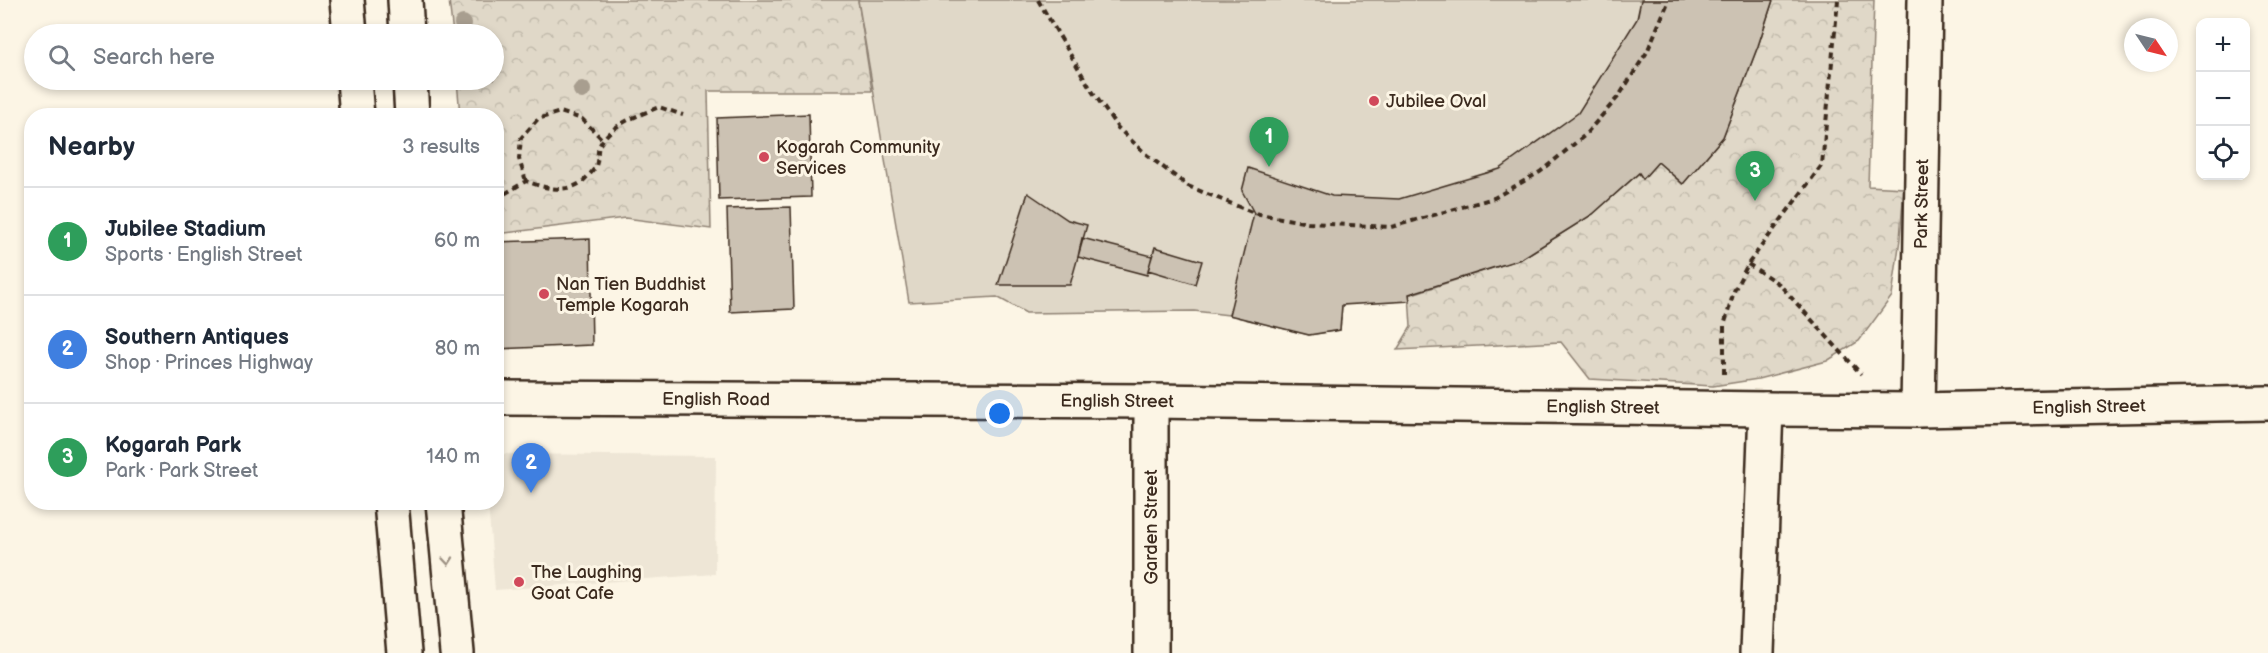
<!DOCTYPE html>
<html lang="en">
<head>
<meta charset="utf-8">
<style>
	:root { --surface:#fff; --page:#f2f2f3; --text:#1f2937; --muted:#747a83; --line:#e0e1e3; --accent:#d1495b }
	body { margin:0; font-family:"Balsamiq Sans",sans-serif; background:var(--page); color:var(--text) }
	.controls { position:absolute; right:18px; top:18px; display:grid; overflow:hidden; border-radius:12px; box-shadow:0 3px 9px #0003 }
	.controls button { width:54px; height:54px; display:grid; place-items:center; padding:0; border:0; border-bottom:2px solid var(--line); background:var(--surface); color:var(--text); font:30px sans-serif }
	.compass { position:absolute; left:2124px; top:18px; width:54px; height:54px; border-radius:50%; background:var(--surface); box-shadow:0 3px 9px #0003; rotate:125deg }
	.you { position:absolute; left:1000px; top:414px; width:21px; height:21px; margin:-15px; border:4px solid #fff; border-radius:50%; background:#1a73e8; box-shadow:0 0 0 9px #1a73e833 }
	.badge { display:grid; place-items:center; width:39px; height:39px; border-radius:50%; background:var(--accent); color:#fff; font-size:20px; font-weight:700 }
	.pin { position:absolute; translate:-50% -50px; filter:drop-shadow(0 2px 3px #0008) }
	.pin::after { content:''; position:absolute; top:32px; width:21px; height:18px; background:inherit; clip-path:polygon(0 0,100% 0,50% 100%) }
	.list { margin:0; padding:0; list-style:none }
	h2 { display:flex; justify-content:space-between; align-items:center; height:78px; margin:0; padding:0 24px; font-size:26px }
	h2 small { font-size:20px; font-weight:400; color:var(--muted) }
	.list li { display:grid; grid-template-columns:39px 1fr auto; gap:18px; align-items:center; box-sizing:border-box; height:108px; padding:0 24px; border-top:2px solid var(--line) }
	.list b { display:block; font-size:22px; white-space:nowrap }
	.list p { margin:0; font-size:20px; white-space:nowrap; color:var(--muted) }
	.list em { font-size:20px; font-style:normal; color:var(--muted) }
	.icon { flex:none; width:33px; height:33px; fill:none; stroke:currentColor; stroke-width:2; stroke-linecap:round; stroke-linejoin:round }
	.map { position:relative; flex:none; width:2268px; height:653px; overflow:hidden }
	.search { position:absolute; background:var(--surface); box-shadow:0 3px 9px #0003; left:24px; top:24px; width:480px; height:66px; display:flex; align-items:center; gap:15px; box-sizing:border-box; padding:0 21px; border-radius:33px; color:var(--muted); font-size:22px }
	.panel { position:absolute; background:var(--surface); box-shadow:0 3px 9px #0003; left:24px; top:108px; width:480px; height:402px; border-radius:24px }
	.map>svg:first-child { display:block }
</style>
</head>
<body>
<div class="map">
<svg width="2268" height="653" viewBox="0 0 2268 653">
	<defs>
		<pattern id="forest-crowns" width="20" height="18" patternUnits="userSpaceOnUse" patternTransform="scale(1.5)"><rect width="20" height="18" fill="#e0d8c8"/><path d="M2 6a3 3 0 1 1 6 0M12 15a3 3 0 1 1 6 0" fill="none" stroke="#c1baab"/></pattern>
	</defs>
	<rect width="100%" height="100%" fill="#fcf5e5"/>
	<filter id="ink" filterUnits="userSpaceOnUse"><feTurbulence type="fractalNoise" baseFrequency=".0167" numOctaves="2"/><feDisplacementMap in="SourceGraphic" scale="12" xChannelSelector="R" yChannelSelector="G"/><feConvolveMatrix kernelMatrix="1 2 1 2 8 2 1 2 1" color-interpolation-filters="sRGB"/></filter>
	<g filter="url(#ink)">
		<!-- built -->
		<path fill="#eee6d6" d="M 497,454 L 716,456 L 715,574 L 495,590 L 488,503 L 496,502 Z"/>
		<!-- forest -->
		<path fill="url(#forest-crowns)" stroke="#8e8173" stroke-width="1.5" d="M 449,0 L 858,0 L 872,91 L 708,91 L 711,229 L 625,218 L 497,234 L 496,116 L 460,115 L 457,80 L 494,80 L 494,34 L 453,34 Z
			M 1773,0 L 1874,0 L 1868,186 L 1904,188 L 1900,239 L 1892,296 L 1859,341 L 1827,361 L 1758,379 L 1713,386 L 1590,379 L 1561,342 L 1397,350 L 1411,327 L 1409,294 L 1521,259 L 1593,214 L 1639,173 L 1643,178 L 1658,162 L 1682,184 L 1758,46 Z"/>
		<!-- garden -->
		<path fill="#e0d8c8" stroke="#8e8173" stroke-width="1.5" d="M 858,0 L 1773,0 L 1758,46 L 1723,137 L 1683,184 L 1658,162 L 1643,179 L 1639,173 L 1593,214 L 1521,259 L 1409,295 L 1342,305 L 1340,330 L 1309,335 L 1229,315 L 1194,311 L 1026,313 L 997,297 L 909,302 Z"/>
		<!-- building -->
		<path fill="#ccc2b3" stroke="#3b2a1e" stroke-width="1.5" d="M 1641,0 L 1773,0 L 1758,46 L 1723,137 L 1683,184 L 1658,162 L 1643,179 L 1639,173 L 1593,214 L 1521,259 L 1409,294 L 1410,301 L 1342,305 L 1340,330 L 1309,335 L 1229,315 L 1254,213 L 1242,191 L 1248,168 L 1332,196 L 1399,199 L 1500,169 L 1578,113 L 1637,19 Z
			M 809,114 L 811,197 L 719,200 L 717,118 Z
			M 1028,193 L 1068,220 L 1087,225 L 1070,285 L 998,285 Z
			M 791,207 L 794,309 L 730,312 L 727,209 Z
			M 1082,238 L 1152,256 L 1147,275 L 1078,257 Z
			M 590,239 L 592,345 L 496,349 L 496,242 Z
			M 1155,247 L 1202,261 L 1195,284 L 1148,270 Z"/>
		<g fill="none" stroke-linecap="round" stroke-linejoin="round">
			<!-- street casing -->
			<g stroke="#3b2a1e" stroke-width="38">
				<g id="street">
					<path d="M 1151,401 L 1151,653"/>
					<path id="s1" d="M 1918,410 L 1925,0"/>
					<path d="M 1757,653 L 1766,409"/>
				</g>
			</g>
			<!-- secondary casing -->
			<g stroke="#3b2a1e" stroke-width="38">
				<g id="secondary">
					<path id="s2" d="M 496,398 L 1151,401 L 1766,409 L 1918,410 L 2268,403"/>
				</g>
			</g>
			<!-- highway casing -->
			<g stroke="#3b2a1e" stroke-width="38">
				<path id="highway" d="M 347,0 L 350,34
					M 405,0 L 407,34
					M 354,80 L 357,116
					M 410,80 L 412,116
					M 391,502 L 404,653
					M 443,502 L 457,653"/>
			</g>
			<!-- path -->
			<path stroke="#3b2a1e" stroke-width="4" stroke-dasharray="6 4.5" stroke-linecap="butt" d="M 1038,0 L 1092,91 L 1118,128 L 1147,155 L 1188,186 L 1254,213 L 1308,223 L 1391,227 L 1494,198 L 1540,172 L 1584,136 L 1619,96 L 1647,52 L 1669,0
				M 526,181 L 519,159 L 521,138 L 538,119 L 560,112 L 582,119 L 603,140
				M 496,199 L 526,181 C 546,189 571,195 587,177 C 590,174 594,170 596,166 C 600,152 594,150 606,136 C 618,122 642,114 659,107 L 683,115
				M 1748,264 L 1779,284 L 1861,374
				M 1724,374 L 1724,326 L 1734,291 L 1748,264 L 1822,165 L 1838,0"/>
			<!-- street -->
			<use href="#street" stroke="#fcf5e5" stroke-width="33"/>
			<!-- secondary -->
			<use href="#secondary" stroke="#fcf5e5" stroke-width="33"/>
			<!-- highway -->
			<use href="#highway" stroke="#fcf5e5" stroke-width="33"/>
		</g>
		<!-- trees -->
		<g fill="#a89e8f">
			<circle cx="463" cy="24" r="9"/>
			<circle cx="582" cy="90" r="9"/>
		</g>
		<!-- one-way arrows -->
		<defs><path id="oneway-chevron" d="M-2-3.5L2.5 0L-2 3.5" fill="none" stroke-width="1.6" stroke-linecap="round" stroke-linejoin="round" transform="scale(1.5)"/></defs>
		<use stroke="#9c9082" href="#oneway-chevron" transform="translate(448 561) rotate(85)"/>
	</g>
	<!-- markers -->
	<g fill="#d1495b" stroke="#fcf5e5" stroke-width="2">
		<circle cx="1374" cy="101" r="6"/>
		<circle cx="764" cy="157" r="6"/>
		<circle cx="544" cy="294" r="6"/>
		<circle cx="519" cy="582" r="6"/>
	</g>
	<g text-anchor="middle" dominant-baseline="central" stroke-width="6" stroke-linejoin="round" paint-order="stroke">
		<!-- poi labels -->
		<g font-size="18" fill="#3b2a1e" stroke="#fcf5e5" text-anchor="start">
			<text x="1386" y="101">Jubilee Oval</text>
			<text x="776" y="147">Kogarah Community<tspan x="776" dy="21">Services</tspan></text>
			<text x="556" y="284">Nan Tien Buddhist<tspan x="556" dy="21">Temple Kogarah</tspan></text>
			<text x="531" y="572">The Laughing<tspan x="531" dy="21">Goat Cafe</tspan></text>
		</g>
		<!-- street labels -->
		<g font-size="18" fill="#3b2a1e" stroke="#fcf5e5">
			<text stroke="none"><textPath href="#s1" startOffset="206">Park Street</textPath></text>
			<text stroke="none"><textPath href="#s2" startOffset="220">English Road</textPath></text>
			<text stroke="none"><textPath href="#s2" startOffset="621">English Street</textPath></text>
			<text stroke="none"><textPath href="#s2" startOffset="1593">English Street</textPath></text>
			<text stroke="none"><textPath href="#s2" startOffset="1107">English Street</textPath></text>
			<text transform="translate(1151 527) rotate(-90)">Garden Street</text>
		</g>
	</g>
</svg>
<div class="controls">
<button>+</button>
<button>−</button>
<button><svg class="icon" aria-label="locate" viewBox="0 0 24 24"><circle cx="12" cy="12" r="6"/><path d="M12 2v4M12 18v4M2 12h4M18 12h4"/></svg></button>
</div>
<svg class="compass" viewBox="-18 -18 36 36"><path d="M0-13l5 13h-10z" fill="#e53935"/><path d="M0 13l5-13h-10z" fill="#747a83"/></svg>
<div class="you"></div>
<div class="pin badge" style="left:1269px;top:167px;background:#2e9e5b">1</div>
<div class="pin badge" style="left:531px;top:493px;background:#3f7fe0">2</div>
<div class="pin badge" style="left:1755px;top:201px;background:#2e9e5b">3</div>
<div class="search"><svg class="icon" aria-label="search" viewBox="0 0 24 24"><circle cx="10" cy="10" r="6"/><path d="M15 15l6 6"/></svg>Search here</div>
<section class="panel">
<h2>Nearby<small>3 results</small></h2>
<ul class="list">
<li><span class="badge" style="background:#2e9e5b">1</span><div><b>Jubilee Stadium</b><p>Sports · English Street</p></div><em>60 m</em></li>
<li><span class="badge" style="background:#3f7fe0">2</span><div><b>Southern Antiques</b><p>Shop · Princes Highway</p></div><em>80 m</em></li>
<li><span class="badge" style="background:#2e9e5b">3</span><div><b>Kogarah Park</b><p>Park · Park Street</p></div><em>140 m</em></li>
</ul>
</section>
</div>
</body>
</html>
